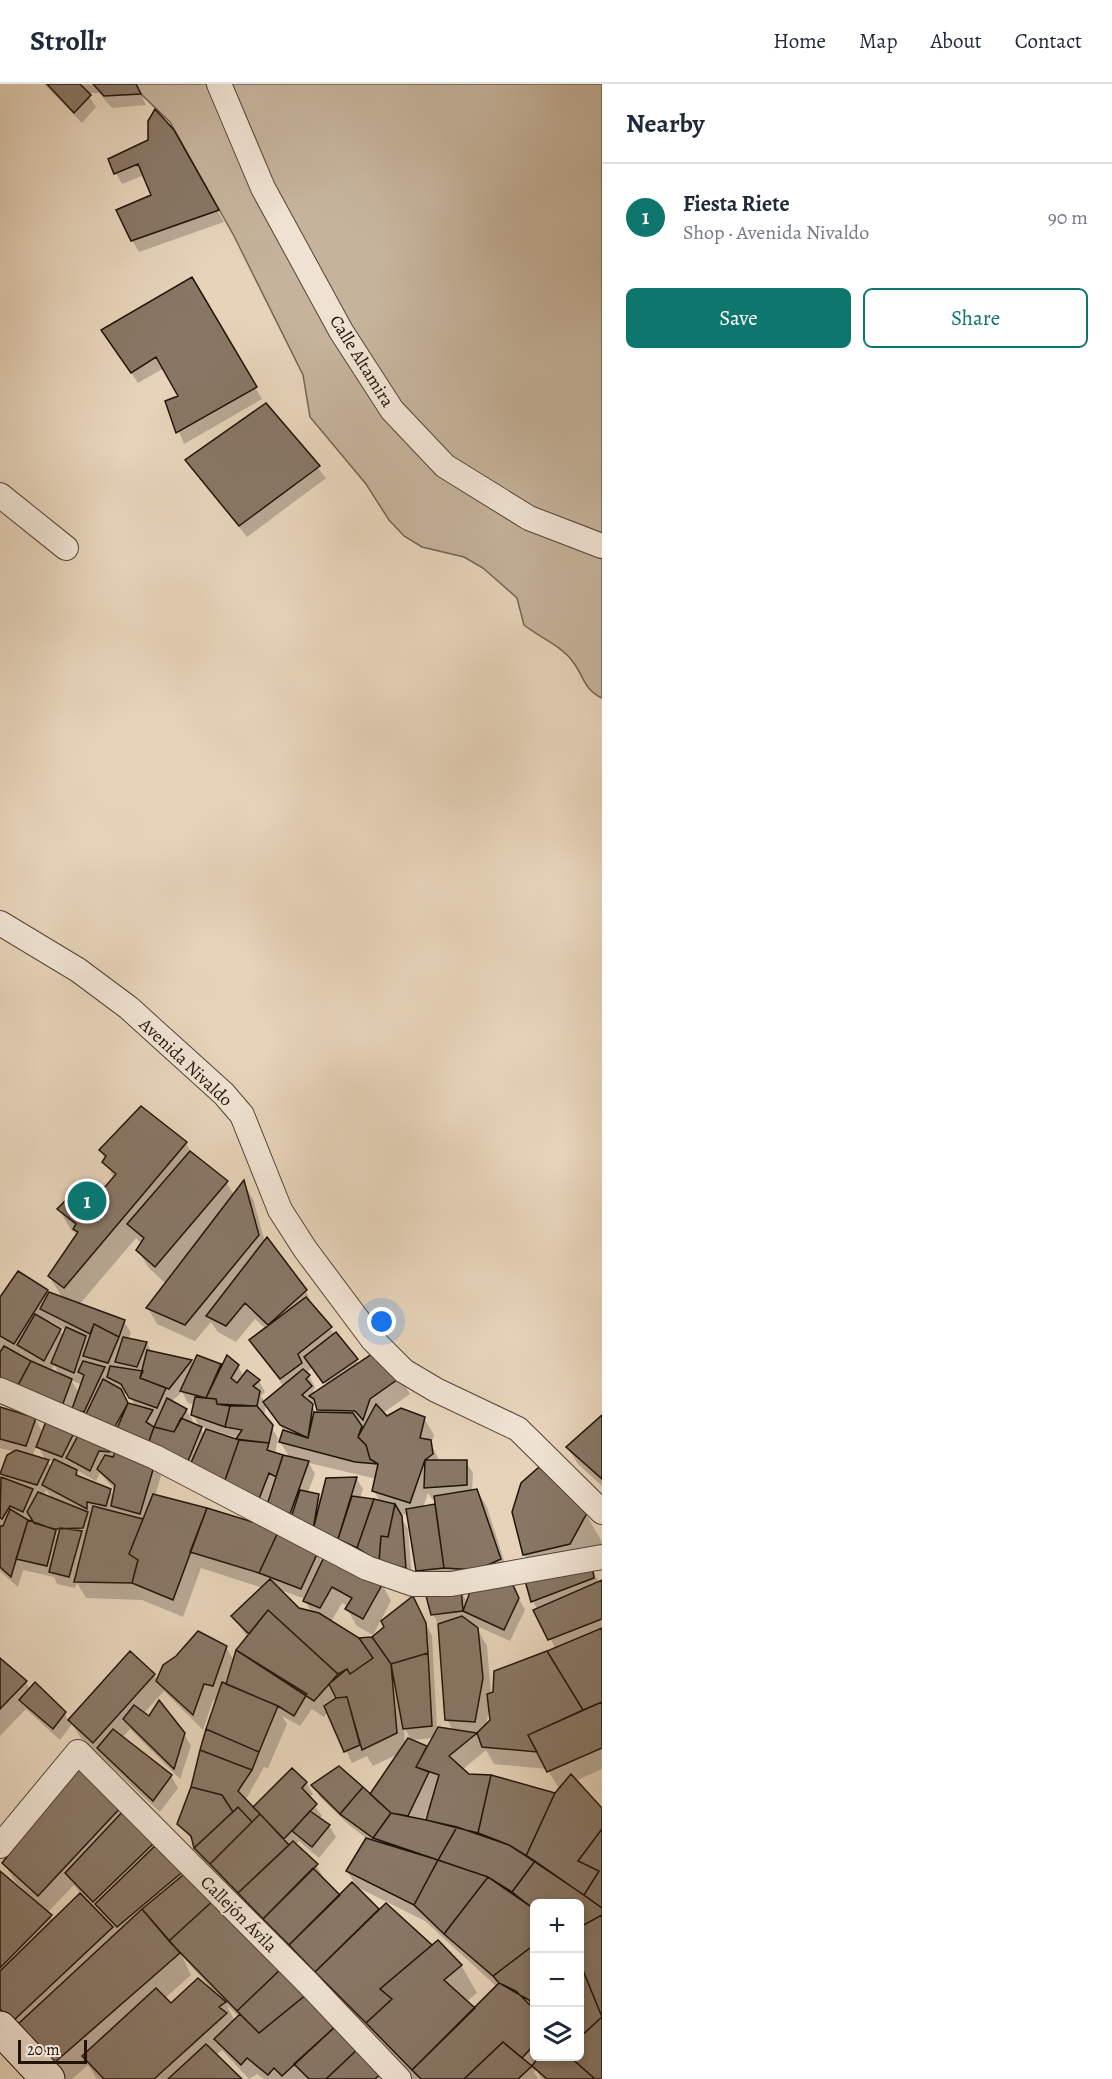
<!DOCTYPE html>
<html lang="en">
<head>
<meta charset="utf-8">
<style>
	:root { --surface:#fff; --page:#f6f6f7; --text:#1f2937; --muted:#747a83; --line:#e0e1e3; --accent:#0f766e }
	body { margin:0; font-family:Alegreya,serif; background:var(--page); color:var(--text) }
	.controls { position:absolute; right:18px; bottom:18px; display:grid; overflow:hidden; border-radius:9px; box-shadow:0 3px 9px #0003 }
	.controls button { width:54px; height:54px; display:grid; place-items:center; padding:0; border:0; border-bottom:2px solid var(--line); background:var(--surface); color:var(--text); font:30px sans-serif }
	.scale { position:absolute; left:18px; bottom:15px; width:69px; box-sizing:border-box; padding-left:6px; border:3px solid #23140a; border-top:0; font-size:16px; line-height:21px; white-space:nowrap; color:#23140a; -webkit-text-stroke:4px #efe2d2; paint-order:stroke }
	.you { position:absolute; left:382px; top:1238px; width:21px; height:21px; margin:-15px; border:4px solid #fff; border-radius:50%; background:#1a73e8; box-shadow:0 0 0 9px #1a73e833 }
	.badge { display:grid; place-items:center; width:39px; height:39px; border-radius:50%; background:var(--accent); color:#fff; font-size:20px; font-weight:700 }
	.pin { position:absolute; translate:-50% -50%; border:3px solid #fff; box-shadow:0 2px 6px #0006 }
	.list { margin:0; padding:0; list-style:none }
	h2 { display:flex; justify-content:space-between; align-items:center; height:78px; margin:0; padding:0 24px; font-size:26px }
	h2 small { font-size:20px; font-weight:400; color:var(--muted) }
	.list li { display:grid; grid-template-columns:39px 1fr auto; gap:18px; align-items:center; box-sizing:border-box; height:108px; padding:0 24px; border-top:2px solid var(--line) }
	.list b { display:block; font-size:22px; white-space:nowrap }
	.list p { margin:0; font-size:20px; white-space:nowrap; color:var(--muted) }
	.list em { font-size:20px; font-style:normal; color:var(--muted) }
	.actions { display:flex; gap:12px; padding:18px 24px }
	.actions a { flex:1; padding:14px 0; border:2px solid var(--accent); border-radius:9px; text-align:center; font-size:21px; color:var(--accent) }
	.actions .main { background:var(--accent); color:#fff }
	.icon { flex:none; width:33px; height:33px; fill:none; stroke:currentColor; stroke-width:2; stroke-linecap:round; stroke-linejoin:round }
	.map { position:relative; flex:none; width:602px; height:1995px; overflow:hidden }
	header { display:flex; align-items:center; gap:36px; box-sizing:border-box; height:84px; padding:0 30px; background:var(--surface); border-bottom:2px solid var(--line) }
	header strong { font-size:28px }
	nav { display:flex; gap:33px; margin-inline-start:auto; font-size:21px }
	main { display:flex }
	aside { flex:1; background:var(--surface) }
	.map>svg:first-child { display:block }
</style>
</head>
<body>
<header>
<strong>Strollr</strong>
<nav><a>Home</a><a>Map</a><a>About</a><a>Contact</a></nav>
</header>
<main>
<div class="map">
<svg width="602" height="1995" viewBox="0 0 602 1995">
	<rect width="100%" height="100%" fill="#e6d3b9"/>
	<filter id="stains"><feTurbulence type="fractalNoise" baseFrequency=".00333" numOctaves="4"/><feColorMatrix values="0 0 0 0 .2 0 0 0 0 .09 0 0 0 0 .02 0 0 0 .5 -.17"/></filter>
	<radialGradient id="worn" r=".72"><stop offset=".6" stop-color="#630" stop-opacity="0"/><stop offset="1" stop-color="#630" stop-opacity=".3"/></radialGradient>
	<!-- green -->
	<path fill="#c5b39b" stroke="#746452" stroke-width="1.5" d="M 136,0 L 602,0 L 602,614 C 583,605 584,592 573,578 C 562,562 539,553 524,541 L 517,514 L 483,484 L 464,473 L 422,463 L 404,452 L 389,436 L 366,400 L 310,333 L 303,291 L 234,152 L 170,38 L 141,10 Z"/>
	<!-- shadow -->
	<path fill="#0003" fill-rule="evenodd" d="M 44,0 L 136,0 L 146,21 L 112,24 L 99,9 L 87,9 L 96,23 L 82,39 Z
		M 173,46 L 224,138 L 139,168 L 132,156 L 153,112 L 144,91 L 122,100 L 116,89 Z
		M 192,196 L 262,315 L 184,360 L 167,318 L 180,313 L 164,284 L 138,299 L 103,247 Z
		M 266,321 L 326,394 L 247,453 L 187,377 Z
		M 186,1059 L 194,1073 L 226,1098 L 234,1111 L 243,1099 L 253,1115 L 265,1158 L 306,1207 L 314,1225 L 359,1280 L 400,1294 L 410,1310 L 383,1329 L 387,1334 L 424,1334 L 434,1351 L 431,1360 L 440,1378 L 466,1378 L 473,1389 L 472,1407 L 477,1406 L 487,1423 L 509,1492 L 424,1498 L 417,1487 L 409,1432 L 398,1429 L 408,1445 L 412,1495 L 80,1337 L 72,1323 L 67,1336 L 0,1306 L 0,1215 L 47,1207 L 49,1210 L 63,1215 L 49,1192 L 78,1151 L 71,1146 L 59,1125 L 99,1114 L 114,1095 L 101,1067 ZM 136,1154 L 142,1160 L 138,1166 L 148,1183 L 166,1200 L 148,1224 L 157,1240 L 195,1257 L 211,1238 L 218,1248 L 236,1258 L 255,1235 L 266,1245 L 251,1256 L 284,1303 L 265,1318 L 261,1312 L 265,1308 L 259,1297 L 244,1293 L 238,1282 L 228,1273 L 221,1282 L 198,1273 L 194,1282 L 191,1277 L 152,1269 L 147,1259 L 128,1255 L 131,1249 L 124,1237 L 79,1221 ZM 50,1237 L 66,1246 L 64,1252 L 60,1247 L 48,1239 ZM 54,1281 L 60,1291 L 51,1287 ZM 313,1283 L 329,1304 L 315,1310 L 313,1307 L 315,1303 L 307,1288 ZM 71,1296 L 82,1301 L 79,1309 ZM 120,1307 L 129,1312 L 136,1323 L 128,1321 ZM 182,1308 L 188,1319 L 195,1321 L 193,1330 L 199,1342 L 239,1354 L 236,1357 L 205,1352 L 201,1345 L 191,1340 L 193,1337 L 186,1326 L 171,1318 ZM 314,1318 L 321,1330 L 317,1330 L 311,1320 ZM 266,1321 L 284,1347 L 280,1358 L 290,1374 L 275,1370 L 278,1354 L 264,1332 ZM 309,1379 L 377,1395 L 374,1407 L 381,1419 L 360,1415 L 363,1405 L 356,1394 L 322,1418 L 318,1411 L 308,1408 L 315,1390 ZM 428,1409 L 432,1415 L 435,1415 L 436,1422 L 423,1424 Z
		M 0,1324 L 35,1335 L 43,1349 L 74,1348 L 78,1355 L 111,1364 L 115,1371 L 154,1380 L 161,1392 L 155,1412 L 317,1469 L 323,1479 L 382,1500 L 391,1517 L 373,1551 L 357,1542 L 347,1525 L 349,1523 L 342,1519 L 331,1538 L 359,1556 L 371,1555 L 419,1526 L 432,1552 L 437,1644 L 453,1647 L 447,1635 L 439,1542 L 433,1530 L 460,1506 L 468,1519 L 512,1502 L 525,1526 L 510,1557 L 468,1538 L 477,1545 L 487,1562 L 491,1610 L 555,1564 L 533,1517 L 537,1492 L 524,1470 L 586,1430 L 602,1458 L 602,1467 L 592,1484 L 599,1499 L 602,1497 L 602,1685 L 575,1697 L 602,1726 L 602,1995 L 542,1995 L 536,1986 L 534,1988 L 538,1995 L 411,1995 L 202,1776 L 194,1759 L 179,1739 L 193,1703 L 217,1617 L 213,1616 L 203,1646 L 164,1607 L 143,1630 L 184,1650 L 191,1662 L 180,1695 L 130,1645 L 122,1654 L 171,1692 L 178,1704 L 160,1728 L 80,1653 L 72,1640 L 60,1656 L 26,1625 L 0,1652 L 0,1576 L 26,1598 L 30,1606 L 64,1629 L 69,1637 L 154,1591 L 158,1597 L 226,1563 L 234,1577 L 248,1554 L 233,1533 L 263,1504 L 201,1484 L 183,1533 L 142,1516 L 86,1514 L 77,1499 L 75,1504 L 57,1500 L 54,1493 L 23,1486 L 18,1503 L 0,1487 L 0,1443 L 3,1443 L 0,1442 L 0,1400 L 2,1395 L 6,1397 L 2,1390 L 15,1368 L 0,1364 ZM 37,1360 L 46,1377 L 32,1373 ZM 46,1375 L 55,1378 L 52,1384 ZM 76,1386 L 96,1397 L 100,1389 L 115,1406 L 114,1414 L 110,1406 L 81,1395 ZM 46,1406 L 52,1415 L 43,1412 ZM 32,1434 L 37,1442 L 30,1438 ZM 278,1505 L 305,1515 L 311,1529 L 298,1526 ZM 312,1625 L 324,1633 L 328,1628 L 352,1679 L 367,1672 L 373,1682 L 400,1669 L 371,1713 L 313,1701 L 320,1713 L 349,1741 L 367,1755 L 347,1787 L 357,1803 L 425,1837 L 497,1903 L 475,1926 L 466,1918 L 477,1909 L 461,1881 L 432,1863 L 386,1821 L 379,1827 L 352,1800 L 339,1813 L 326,1798 L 316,1781 L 295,1761 L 299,1757 L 319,1774 L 336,1753 L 329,1742 L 319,1735 L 322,1732 L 309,1714 L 313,1710 L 306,1698 L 253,1726 L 245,1717 L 264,1683 L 268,1684 L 287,1640 L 282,1632 L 300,1642 ZM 489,1626 L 491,1636 L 486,1641 ZM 404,1643 L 411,1656 L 433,1654 L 428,1664 L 408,1656 L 405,1661 ZM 486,1666 L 494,1680 L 547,1685 L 560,1706 L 556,1711 L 468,1691 L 462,1686 ZM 429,1724 L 427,1736 L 423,1738 ZM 534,1820 L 580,1820 L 580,1972 L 534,1972 Z
		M 602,1333 L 602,1402 L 578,1380 L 568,1364 Z
		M 81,1683 L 390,1995 L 264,1995 L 257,1990 L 249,1995 L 222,1966 L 216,1971 L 240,1995 L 97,1995 L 88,1981 L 72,1995 L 63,1995 L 0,1929 L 0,1789 L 24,1809 L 25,1807 L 14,1796 L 4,1779 ZM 74,1801 L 81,1810 L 54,1837 L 47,1829 ZM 182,1872 L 210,1903 L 171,1921 L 164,1915 L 191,1891 ZM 229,1923 L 239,1933 L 235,1937 L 228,1924 ZM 251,1939 L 265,1953 L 263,1955 L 249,1941 Z"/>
	<!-- building -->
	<path fill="#887765" stroke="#23140a" stroke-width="1.5" d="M 47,0 L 80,0 L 91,11 L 74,29 Z
		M 93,0 L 136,0 L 141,10 L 104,12 Z
		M 155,25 L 174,46 L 219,126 L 131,157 L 116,126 L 151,111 L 138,80 L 114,90 L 108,75 L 148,56 L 148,37 Z
		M 192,193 L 257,303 L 176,349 L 165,317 L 178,312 L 156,273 L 131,289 L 101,246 Z
		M 266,319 L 320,382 L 239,442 L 185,376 Z
		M 141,1022 L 187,1058 L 64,1204 L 48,1192 L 78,1148 L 73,1145 L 76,1140 L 57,1125 L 84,1098 L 98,1111 L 116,1090 L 102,1078 L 106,1072 L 99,1066 Z
		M 190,1067 L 228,1097 L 155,1183 L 136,1166 L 144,1154 L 127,1140 Z
		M 244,1096 L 259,1151 L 185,1241 L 146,1224 Z
		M 267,1153 L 307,1206 L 268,1241 L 245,1219 L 226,1242 L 206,1232 Z
		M 18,1187 L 48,1206 L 14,1260 L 0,1252 L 0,1213 Z
		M 49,1208 L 125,1236 L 119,1253 L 94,1240 L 90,1250 L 40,1225 Z
		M 306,1213 L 332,1243 L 298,1270 L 302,1279 L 280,1295 L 249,1256 Z
		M 35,1230 L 61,1245 L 44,1277 L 17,1261 Z
		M 94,1240 L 119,1253 L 108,1279 L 83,1272 Z
		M 66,1243 L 86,1252 L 74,1289 L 51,1279 Z
		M 336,1248 L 358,1275 L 323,1299 L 304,1273 Z
		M 123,1253 L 147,1258 L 137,1283 L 115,1278 Z
		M 4,1262 L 31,1277 L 16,1305 L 0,1298 L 0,1268 Z
		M 147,1266 L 192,1276 L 169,1305 L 140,1294 Z
		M 372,1270 L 401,1293 L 370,1315 L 363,1336 L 355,1327 L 317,1326 L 314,1315 L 309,1312 Z
		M 197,1271 L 221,1280 L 206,1314 L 180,1307 Z
		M 227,1271 L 239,1281 L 231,1294 L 237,1299 L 247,1286 L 260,1296 L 253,1302 L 260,1307 L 257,1322 L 217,1320 L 216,1315 L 206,1314 Z
		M 31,1277 L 72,1295 L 61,1325 L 16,1305 Z
		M 83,1277 L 105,1283 L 84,1328 L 72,1325 L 84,1291 L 78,1288 Z
		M 110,1282 L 143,1287 L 140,1294 L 166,1304 L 157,1324 L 129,1314 L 121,1300 L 107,1293 Z
		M 303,1285 L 310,1291 L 306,1295 L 312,1302 L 302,1311 L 313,1320 L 308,1354 L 280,1341 L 263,1318 Z
		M 103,1295 L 121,1305 L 128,1319 L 114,1344 L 86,1330 Z
		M 195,1313 L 216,1315 L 217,1320 L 230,1322 L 225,1343 L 191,1331 Z
		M 167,1314 L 187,1325 L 174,1348 L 154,1343 Z
		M 128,1319 L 153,1326 L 146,1338 L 154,1343 L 147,1363 L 116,1347 Z
		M 376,1320 L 387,1332 L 401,1324 L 425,1333 L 420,1354 L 431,1356 L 433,1370 L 425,1376 L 410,1419 L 372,1407 L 378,1380 L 370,1375 L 366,1361 L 358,1353 Z
		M 230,1322 L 257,1322 L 273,1341 L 269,1359 L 236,1355 L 242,1346 L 225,1343 Z
		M 0,1323 L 36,1334 L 26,1362 L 0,1355 Z
		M 314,1328 L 353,1329 L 362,1342 L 358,1353 L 366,1361 L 370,1375 L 378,1380 L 355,1378 L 279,1358 L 283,1346 L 308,1354 Z
		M 602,1331 L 602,1395 L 566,1363 Z
		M 181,1334 L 202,1343 L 186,1382 L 147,1363 L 154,1343 L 174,1348 Z
		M 47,1335 L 75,1347 L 62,1373 L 36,1363 Z
		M 206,1345 L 239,1356 L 224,1399 L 190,1381 Z
		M 80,1348 L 112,1362 L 110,1368 L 99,1367 L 90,1387 L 66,1374 Z
		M 239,1356 L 269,1359 L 267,1366 L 283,1371 L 276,1393 L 269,1389 L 259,1415 L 224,1399 Z
		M 117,1364 L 155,1379 L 140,1430 L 111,1422 L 115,1401 L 97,1385 L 105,1371 L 113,1373 Z
		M 16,1366 L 49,1376 L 37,1401 L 0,1390 L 7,1371 Z
		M 283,1371 L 309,1377 L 290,1430 L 267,1421 Z
		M 54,1375 L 77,1386 L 76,1391 L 111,1405 L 106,1422 L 87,1418 L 87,1425 L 42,1401 Z
		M 425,1376 L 467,1376 L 467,1401 L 424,1404 Z
		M 539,1383 L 587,1429 L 570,1460 L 523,1471 L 512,1428 L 521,1399 Z
		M 1,1393 L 33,1405 L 23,1428 L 10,1422 L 2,1435 L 0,1434 Z
		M 357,1393 L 338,1455 L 313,1446 L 326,1394 Z
		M 477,1405 L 501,1475 L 477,1486 L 444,1484 L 434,1412 Z
		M 300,1406 L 319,1410 L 313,1446 L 291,1434 Z
		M 38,1408 L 88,1428 L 83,1444 L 54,1445 L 34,1439 L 27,1428 Z
		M 153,1410 L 207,1424 L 173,1516 L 132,1499 L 138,1476 L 129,1470 Z
		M 352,1412 L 374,1415 L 357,1464 L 338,1455 Z
		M 374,1415 L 395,1420 L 388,1453 L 381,1452 L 379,1478 L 357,1464 Z
		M 395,1420 L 402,1432 L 406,1484 L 379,1478 L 381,1452 L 388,1453 Z
		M 435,1420 L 444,1484 L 416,1487 L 406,1425 Z
		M 93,1422 L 143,1435 L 129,1470 L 138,1476 L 132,1499 L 74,1498 Z
		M 207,1424 L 279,1446 L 259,1489 L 190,1468 Z
		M 10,1425 L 28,1436 L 11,1493 L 0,1483 L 0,1442 L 3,1442 Z
		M 28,1436 L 56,1446 L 47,1482 L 16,1475 Z
		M 60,1444 L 82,1447 L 69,1493 L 49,1488 Z
		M 279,1446 L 318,1468 L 301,1505 L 259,1489 Z
		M 325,1471 L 383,1499 L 363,1535 L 345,1525 L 352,1514 L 332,1503 L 320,1524 L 303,1517 Z
		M 592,1481 L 594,1494 L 531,1518 L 524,1493 Z
		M 270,1495 L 299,1524 L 319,1529 L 359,1554 L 373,1574 L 350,1590 L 347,1585 L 338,1590 L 268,1526 L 249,1550 L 231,1532 Z
		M 602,1496 L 602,1535 L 548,1556 L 533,1526 Z
		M 513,1501 L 519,1514 L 504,1546 L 463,1527 L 471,1505 Z
		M 461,1504 L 463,1527 L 431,1531 L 425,1508 Z
		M 413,1512 L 426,1539 L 428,1569 L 391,1580 L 372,1553 L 384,1543 L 381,1537 Z
		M 268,1526 L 338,1590 L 314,1617 L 236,1566 Z
		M 462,1532 L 478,1544 L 483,1594 L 475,1638 L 445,1636 L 438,1540 Z
		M 602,1544 L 602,1618 L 583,1626 L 547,1567 Z
		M 198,1547 L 227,1562 L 213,1602 L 204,1600 L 193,1631 L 156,1597 L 163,1581 L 176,1572 Z
		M 372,1553 L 391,1580 L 397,1649 L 362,1666 L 347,1613 L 336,1614 L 329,1600 L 347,1585 L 350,1590 L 373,1574 L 359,1554 Z
		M 236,1566 L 307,1610 L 294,1632 L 278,1622 L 226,1600 Z
		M 130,1567 L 155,1590 L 93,1659 L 68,1636 Z
		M 547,1567 L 583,1626 L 528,1651 L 537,1668 L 482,1663 L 477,1649 L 490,1636 L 487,1610 L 493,1608 L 494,1587 Z
		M 428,1569 L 432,1642 L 403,1645 L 391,1580 Z
		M 0,1574 L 27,1597 L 0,1625 Z
		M 35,1598 L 66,1628 L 53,1645 L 19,1616 Z
		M 222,1598 L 278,1622 L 259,1668 L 206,1645 Z
		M 347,1613 L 360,1661 L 344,1668 L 324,1622 L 336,1614 Z
		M 159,1616 L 185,1649 L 174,1685 L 123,1635 L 134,1621 L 149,1632 Z
		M 602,1618 L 602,1664 L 547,1688 L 528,1651 Z
		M 438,1643 L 477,1649 L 449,1672 L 469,1690 L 491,1691 L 478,1749 L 426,1736 L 439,1691 L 416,1683 Z
		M 113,1645 L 172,1691 L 153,1717 L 97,1664 Z
		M 206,1645 L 259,1668 L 252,1686 L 200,1666 Z
		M 408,1654 L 427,1662 L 416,1683 L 429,1688 L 408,1732 L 391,1729 L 370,1710 Z
		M 200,1666 L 252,1686 L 238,1707 L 260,1730 L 252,1738 L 238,1723 L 233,1728 L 222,1711 L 191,1703 Z
		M 81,1681 L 123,1721 L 38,1812 L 2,1779 Z
		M 339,1682 L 363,1703 L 340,1730 L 311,1701 Z
		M 292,1684 L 307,1698 L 302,1704 L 317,1720 L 284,1755 L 253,1723 Z
		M 571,1690 L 602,1724 L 602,1745 L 578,1777 L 599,1787 L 584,1811 L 526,1772 L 555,1709 Z
		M 491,1691 L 555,1709 L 526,1772 L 509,1761 L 478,1749 Z
		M 191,1703 L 222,1711 L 233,1728 L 194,1764 L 191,1752 L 177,1740 Z
		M 363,1703 L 391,1729 L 373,1754 L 340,1730 Z
		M 238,1723 L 252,1738 L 210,1780 L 194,1764 Z
		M 125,1725 L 156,1757 L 93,1818 L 65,1789 Z
		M 310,1727 L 330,1741 L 312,1763 L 292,1747 Z
		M 391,1729 L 426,1736 L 457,1743 L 438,1776 L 373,1754 Z
		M 260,1730 L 289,1761 L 238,1809 L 210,1780 Z
		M 457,1743 L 509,1761 L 535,1777 L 512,1808 L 488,1793 L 438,1776 Z
		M 602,1745 L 602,1824 L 584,1811 L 599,1787 L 578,1777 Z
		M 366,1754 L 438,1776 L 414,1821 L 346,1787 Z
		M 293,1757 L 318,1780 L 263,1835 L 238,1809 Z
		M 158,1759 L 186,1785 L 117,1843 L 95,1820 Z
		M 438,1776 L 488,1793 L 444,1850 L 414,1821 Z
		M 535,1777 L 602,1824 L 602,1831 L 580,1843 L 580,1820 L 534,1820 L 534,1825 L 512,1808 Z
		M 313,1784 L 340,1811 L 289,1861 L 263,1835 Z
		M 0,1787 L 52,1831 L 0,1884 Z
		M 188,1787 L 217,1813 L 169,1857 L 142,1825 Z
		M 488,1793 L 534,1825 L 534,1861 L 493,1892 L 444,1850 Z
		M 352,1798 L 379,1825 L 315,1888 L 289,1861 Z
		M 80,1809 L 113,1843 L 12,1938 L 0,1925 L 0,1887 Z
		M 217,1813 L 284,1882 L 237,1927 L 169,1857 Z
		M 386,1819 L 432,1861 L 380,1905 L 392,1915 L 366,1939 L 315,1888 Z
		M 142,1825 L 180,1869 L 54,1979 L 18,1940 Z
		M 602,1831 L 602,1933 L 580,1879 L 580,1843 Z
		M 438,1856 L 462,1881 L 444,1896 L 475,1924 L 412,1986 L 366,1939 L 392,1915 L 380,1905 Z
		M 534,1861 L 534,1925 L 529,1916 L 499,1899 L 493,1892 Z
		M 580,1879 L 602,1933 L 580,1953 Z
		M 284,1882 L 307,1910 L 259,1949 L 237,1927 Z
		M 198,1894 L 226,1918 L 219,1923 L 227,1929 L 154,1995 L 104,1995 L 82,1972 L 156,1904 L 171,1919 Z
		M 499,1899 L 516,1907 L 534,1925 L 534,1961 L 522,1974 L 503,1958 L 464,1995 L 421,1995 L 412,1986 Z
		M 307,1910 L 337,1941 L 282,1992 L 274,1984 L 268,1991 L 247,1974 L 241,1981 L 214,1955 L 240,1930 L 259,1949 Z
		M 602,1933 L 602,1995 L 595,1995 L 569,1972 L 580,1972 L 580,1953 Z
		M 337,1941 L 361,1962 L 326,1995 L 309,1995 L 294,1980 Z
		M 503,1958 L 532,1982 L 518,1995 L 464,1995 Z
		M 206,1960 L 242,1995 L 168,1995 Z
		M 361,1962 L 384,1987 L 375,1995 L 326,1995 Z
		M 539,1972 L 569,1972 L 595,1995 L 547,1995 L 532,1982 Z"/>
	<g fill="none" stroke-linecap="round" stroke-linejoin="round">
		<!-- street casing -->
		<g stroke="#544436" stroke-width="26">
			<path id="street" d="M 219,0 L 263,104 L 341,247 L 392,326 L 445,382 L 529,434 L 602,462
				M 0,411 L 66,464
				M 0,839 L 78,886 L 129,924 L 224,1010 L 242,1031 L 280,1126 L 305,1165 L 373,1256 L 404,1287 L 436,1306 L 518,1345 L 602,1428
				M 0,1306 L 155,1373 L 367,1484 L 413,1500 L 451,1500 L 602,1473
				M 0,1762 L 78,1668 L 308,1899 L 399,1995"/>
		</g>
		<!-- secondary casing -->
		<g stroke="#23140a" stroke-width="35">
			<path id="secondary" d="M 0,1944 L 48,1995"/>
		</g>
		<!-- street -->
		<use href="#street" stroke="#efe2d2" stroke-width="24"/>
		<!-- secondary -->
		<use href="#secondary" stroke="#efe2d2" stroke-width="33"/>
	</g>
	<g text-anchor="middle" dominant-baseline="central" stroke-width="4.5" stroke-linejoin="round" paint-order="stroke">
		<!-- street labels -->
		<g font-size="18" fill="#23140a" stroke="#efe2d2">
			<text transform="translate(362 277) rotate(58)">Calle Altamira</text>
			<text transform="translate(186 978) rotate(43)">Avenida Nivaldo</text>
			<text transform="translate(239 1830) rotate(45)">Callejón Ávila</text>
		</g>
	</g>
	<rect width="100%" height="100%" filter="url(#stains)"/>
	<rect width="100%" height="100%" fill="url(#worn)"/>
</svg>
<div class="controls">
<button>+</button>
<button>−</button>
<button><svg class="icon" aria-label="layers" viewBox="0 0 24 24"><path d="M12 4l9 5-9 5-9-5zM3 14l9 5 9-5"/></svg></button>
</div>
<div class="scale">20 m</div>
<div class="you"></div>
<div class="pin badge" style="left:87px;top:1117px">1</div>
</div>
<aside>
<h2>Nearby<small></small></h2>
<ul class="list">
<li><span class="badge">1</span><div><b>Fiesta Riete</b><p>Shop · Avenida Nivaldo</p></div><em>90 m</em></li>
</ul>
<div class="actions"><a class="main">Save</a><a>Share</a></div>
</aside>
</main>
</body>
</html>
